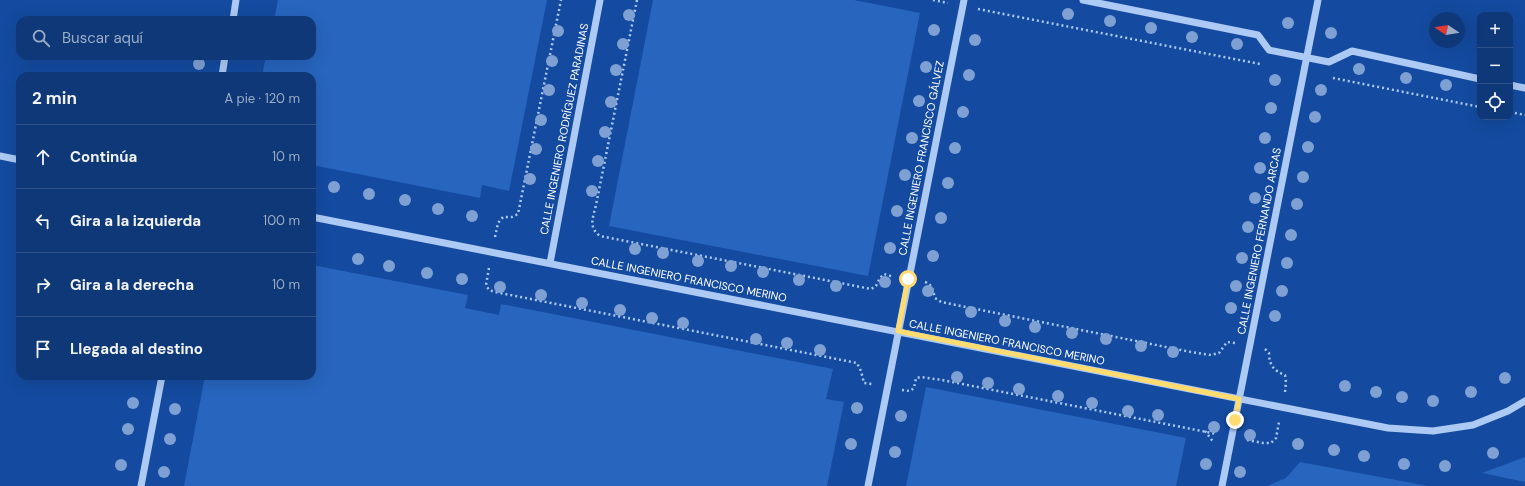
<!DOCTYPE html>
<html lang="es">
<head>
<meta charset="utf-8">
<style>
	:root { --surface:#0f3878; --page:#183f7d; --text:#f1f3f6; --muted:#9bacc6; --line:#2f528a }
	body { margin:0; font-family:"DM Sans",sans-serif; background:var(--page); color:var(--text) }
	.controls { position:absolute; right:12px; top:12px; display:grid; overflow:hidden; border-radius:8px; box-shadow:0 4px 16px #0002 }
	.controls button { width:36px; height:36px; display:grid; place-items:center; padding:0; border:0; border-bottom:1px solid var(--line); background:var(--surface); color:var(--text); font:20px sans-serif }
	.compass { position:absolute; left:1429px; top:12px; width:36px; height:36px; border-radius:50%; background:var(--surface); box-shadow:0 4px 16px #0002; rotate:282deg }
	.stop { position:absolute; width:12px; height:12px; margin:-9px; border:3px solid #ffdb70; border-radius:50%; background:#fff }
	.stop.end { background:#ffdb70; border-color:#fff; box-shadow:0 1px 4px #0008 }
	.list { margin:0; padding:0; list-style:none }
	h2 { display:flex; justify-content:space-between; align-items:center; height:52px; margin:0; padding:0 16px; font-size:17px }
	h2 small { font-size:13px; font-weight:400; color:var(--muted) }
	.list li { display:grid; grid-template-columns:26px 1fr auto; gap:12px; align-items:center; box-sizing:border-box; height:64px; padding:0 16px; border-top:1px solid var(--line) }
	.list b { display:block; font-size:15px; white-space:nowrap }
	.list em { font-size:13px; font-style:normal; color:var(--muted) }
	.icon { flex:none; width:22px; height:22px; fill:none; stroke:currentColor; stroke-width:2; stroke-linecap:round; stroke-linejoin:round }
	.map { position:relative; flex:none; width:1525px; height:486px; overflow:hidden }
	.search { position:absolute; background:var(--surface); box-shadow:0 4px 16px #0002; left:16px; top:16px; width:300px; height:44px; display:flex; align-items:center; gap:10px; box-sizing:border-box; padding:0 14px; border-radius:12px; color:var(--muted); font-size:15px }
	.panel { position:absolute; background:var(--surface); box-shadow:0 4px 16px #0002; left:16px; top:72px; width:300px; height:308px; border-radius:12px }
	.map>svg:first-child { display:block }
</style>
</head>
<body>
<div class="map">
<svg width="1525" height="486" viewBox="0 0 1525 486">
	<rect width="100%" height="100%" fill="#144ba0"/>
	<!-- green -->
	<path fill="#2765be" d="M 278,0 L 547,0 L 509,191 L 482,185 L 480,198 L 312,165 L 312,76 L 262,76 L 266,56 L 312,56 L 312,20 L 274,20 Z
		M 653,0 L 854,0 L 920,13 L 868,276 L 609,226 Z
		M 312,265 L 468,295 L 465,308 L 499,315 L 501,304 L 833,369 L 826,399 L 844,402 L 827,486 L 184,486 L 205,376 L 312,376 Z
		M 926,387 L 1186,438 L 1176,486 L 906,486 Z
		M 1525,457 L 1525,482 L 1482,473 Z
		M 1300,462 L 1428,486 L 1267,486 L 1286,478 Z"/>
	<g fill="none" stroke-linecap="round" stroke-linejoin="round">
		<!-- path -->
		<path stroke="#adcaf4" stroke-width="2.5" stroke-dasharray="2 3" stroke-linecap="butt" d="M 637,0 L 596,205 C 593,218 588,227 600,236 L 871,289 L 876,286 L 880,278 L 884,274 L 894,277
			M 933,0 L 948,3
			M 978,9 L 1260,64
			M 1333,78 L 1480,107
			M 1510,112 L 1525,115
			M 495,237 L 498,223 L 503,217 L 512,217 L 518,214 L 561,0
			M 489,268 L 486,285 L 489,290 L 495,292 L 857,363 L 861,371 L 864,383 L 872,384
			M 925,282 C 932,284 933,291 935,298 L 941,302 L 1191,352 L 1211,355 L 1219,353 L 1227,342 L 1235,343
			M 1265,349 L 1269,353 C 1269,365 1274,371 1285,375 L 1286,382 L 1285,392
			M 902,390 L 910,391 L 914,388 L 916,378 L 921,377 L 942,380 L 1217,434
			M 1205,431 L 1214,443
			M 1247,440 L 1263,443 L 1271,443 L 1276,438 L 1279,422"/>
		<!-- minor -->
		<path stroke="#adcaf4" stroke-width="7" d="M 1083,0 L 1258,35 L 1269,50 L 1329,62 L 1352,51 L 1480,79
			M 233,20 L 236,0
			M 222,76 L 225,56
			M 1510,85 L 1525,88
			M 0,156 L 20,160
			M 312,217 L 1388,428 L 1433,431 L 1473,425 L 1508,411 L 1525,401
			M 550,263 L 600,0
			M 141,486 L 162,376
			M 868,486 L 964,0
			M 1222,486 L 1318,0"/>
	</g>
	<!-- trees -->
	<g fill="#7ea0d3">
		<circle cx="1068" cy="14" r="6"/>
		<circle cx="629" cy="15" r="6"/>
		<circle cx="1110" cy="21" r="6"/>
		<circle cx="1288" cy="23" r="6"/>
		<circle cx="1151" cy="28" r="6"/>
		<circle cx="934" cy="30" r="6"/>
		<circle cx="558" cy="31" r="6"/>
		<circle cx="1331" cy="33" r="6"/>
		<circle cx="1192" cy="37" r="6"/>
		<circle cx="975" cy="40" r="6"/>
		<circle cx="623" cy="44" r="6"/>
		<circle cx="1237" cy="44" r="6"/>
		<circle cx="552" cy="61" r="6"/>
		<circle cx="199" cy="64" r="6"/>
		<circle cx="926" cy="67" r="6"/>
		<circle cx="1359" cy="69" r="6"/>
		<circle cx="616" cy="70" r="6"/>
		<circle cx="969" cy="75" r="6"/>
		<circle cx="1406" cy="78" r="6"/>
		<circle cx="1275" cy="80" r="6"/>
		<circle cx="1446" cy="85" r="6"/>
		<circle cx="549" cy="90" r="6"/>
		<circle cx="1321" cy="90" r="6"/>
		<circle cx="919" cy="101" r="6"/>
		<circle cx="611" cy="102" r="6"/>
		<circle cx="1271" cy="108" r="6"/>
		<circle cx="963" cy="112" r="6"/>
		<circle cx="1315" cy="117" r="6"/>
		<circle cx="541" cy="120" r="6"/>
		<circle cx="605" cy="132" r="6"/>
		<circle cx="912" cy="138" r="6"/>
		<circle cx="1265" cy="138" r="6"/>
		<circle cx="1308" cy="147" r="6"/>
		<circle cx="955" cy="148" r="6"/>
		<circle cx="536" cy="149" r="6"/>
		<circle cx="598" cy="161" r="6"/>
		<circle cx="1260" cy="168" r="6"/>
		<circle cx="905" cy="175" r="6"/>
		<circle cx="1303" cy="177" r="6"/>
		<circle cx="530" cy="179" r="6"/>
		<circle cx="948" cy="183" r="6"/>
		<circle cx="334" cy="187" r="6"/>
		<circle cx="592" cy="191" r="6"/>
		<circle cx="369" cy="194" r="6"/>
		<circle cx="1255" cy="198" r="6"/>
		<circle cx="405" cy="200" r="6"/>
		<circle cx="1297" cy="204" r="6"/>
		<circle cx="438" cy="209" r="6"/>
		<circle cx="897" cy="211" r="6"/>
		<circle cx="472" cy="216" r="6"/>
		<circle cx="941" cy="218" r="6"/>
		<circle cx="1248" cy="227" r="6"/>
		<circle cx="1291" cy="235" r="6"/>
		<circle cx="890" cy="248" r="6"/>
		<circle cx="635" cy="249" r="6"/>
		<circle cx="663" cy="253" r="6"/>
		<circle cx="933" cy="256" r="6"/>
		<circle cx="1242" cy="258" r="6"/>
		<circle cx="358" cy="259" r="6"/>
		<circle cx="698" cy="261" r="6"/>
		<circle cx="1287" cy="263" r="6"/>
		<circle cx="389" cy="266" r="6"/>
		<circle cx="731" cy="266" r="6"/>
		<circle cx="763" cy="272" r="6"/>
		<circle cx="427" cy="273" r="6"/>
		<circle cx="462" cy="279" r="6"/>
		<circle cx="799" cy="280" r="6"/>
		<circle cx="885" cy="282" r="6"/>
		<circle cx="836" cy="286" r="6"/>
		<circle cx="1236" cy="286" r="6"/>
		<circle cx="500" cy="287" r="6"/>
		<circle cx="928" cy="291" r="6"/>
		<circle cx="1282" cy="291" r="6"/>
		<circle cx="541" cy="295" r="6"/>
		<circle cx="582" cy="303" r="6"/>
		<circle cx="1231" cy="308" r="6"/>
		<circle cx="620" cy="310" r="6"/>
		<circle cx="971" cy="312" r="6"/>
		<circle cx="1275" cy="316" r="6"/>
		<circle cx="652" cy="318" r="6"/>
		<circle cx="1005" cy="321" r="6"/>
		<circle cx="683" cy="323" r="6"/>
		<circle cx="1035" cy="327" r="6"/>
		<circle cx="1072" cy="333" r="6"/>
		<circle cx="756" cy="339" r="6"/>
		<circle cx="1106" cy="339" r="6"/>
		<circle cx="787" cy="343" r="6"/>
		<circle cx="1141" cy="346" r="6"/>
		<circle cx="820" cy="350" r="6"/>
		<circle cx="1173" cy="352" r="6"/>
		<circle cx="957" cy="377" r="6"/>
		<circle cx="1505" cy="378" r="6"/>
		<circle cx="988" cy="383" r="6"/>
		<circle cx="1345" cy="386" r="6"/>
		<circle cx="1019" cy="389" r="6"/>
		<circle cx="1376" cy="392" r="6"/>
		<circle cx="1471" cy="392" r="6"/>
		<circle cx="1058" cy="396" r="6"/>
		<circle cx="1402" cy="397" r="6"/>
		<circle cx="1433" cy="401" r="6"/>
		<circle cx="133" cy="403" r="6"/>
		<circle cx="1092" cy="403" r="6"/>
		<circle cx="857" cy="408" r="6"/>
		<circle cx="175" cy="409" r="6"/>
		<circle cx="1128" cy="411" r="6"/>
		<circle cx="1158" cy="415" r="6"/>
		<circle cx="901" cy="416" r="6"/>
		<circle cx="1214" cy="427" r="6"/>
		<circle cx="128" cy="429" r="6"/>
		<circle cx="1250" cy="435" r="6"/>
		<circle cx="170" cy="439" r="6"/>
		<circle cx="851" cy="444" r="6"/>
		<circle cx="1298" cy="444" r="6"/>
		<circle cx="1334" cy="450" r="6"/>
		<circle cx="895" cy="452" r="6"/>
		<circle cx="1493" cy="453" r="6"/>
		<circle cx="1364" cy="456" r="6"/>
		<circle cx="1206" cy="464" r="6"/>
		<circle cx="1404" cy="464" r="6"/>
		<circle cx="121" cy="465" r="6"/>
		<circle cx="1445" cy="466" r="6"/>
		<circle cx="164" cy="472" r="6"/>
		<circle cx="1240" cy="472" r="6"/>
	</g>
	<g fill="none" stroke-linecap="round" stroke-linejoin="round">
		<!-- route -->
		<path stroke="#ffdb70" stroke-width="5" d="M 908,279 L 898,331 L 1239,399 L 1235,420"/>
	</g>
	<g text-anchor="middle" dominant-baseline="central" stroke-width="3" stroke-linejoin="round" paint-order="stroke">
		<!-- street labels -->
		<g font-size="11" fill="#fff" stroke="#144ba0">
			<text transform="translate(564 129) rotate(-79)">CALLE INGENIERO RODRÍGUEZ PARADINAS</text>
			<text transform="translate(921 158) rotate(-79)">CALLE INGENIERO FRANCISCO GÁLVEZ</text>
			<text transform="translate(1259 241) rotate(-79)">CALLE INGENIERO FERNANDO ARCAS</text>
			<text transform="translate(689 279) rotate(11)">CALLE INGENIERO FRANCISCO MERINO</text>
			<text transform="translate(1007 342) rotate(11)">CALLE INGENIERO FRANCISCO MERINO</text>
		</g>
	</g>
</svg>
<div class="controls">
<button>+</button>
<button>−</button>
<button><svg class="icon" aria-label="locate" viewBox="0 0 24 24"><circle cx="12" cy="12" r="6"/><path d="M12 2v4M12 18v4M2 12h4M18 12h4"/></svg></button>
</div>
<svg class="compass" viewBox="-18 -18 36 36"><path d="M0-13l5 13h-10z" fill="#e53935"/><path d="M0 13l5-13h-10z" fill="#9bacc6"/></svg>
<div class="stop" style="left:908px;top:279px"></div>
<div class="stop end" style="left:1235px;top:420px"></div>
<div class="search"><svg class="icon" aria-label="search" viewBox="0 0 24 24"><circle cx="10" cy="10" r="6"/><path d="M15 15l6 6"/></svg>Buscar aquí</div>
<section class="panel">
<h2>2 min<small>A pie · 120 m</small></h2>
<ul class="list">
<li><svg class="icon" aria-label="ahead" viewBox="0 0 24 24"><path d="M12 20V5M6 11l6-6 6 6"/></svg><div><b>Continúa</b></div><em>10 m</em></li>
<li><svg class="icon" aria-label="left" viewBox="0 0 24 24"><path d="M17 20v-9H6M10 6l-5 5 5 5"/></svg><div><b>Gira a la izquierda</b></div><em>100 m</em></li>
<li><svg class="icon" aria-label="right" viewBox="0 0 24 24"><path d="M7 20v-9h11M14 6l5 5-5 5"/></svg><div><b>Gira a la derecha</b></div><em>10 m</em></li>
<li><svg class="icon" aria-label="arrive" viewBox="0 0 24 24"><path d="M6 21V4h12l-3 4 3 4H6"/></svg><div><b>Llegada al destino</b></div></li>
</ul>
</section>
</div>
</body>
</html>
